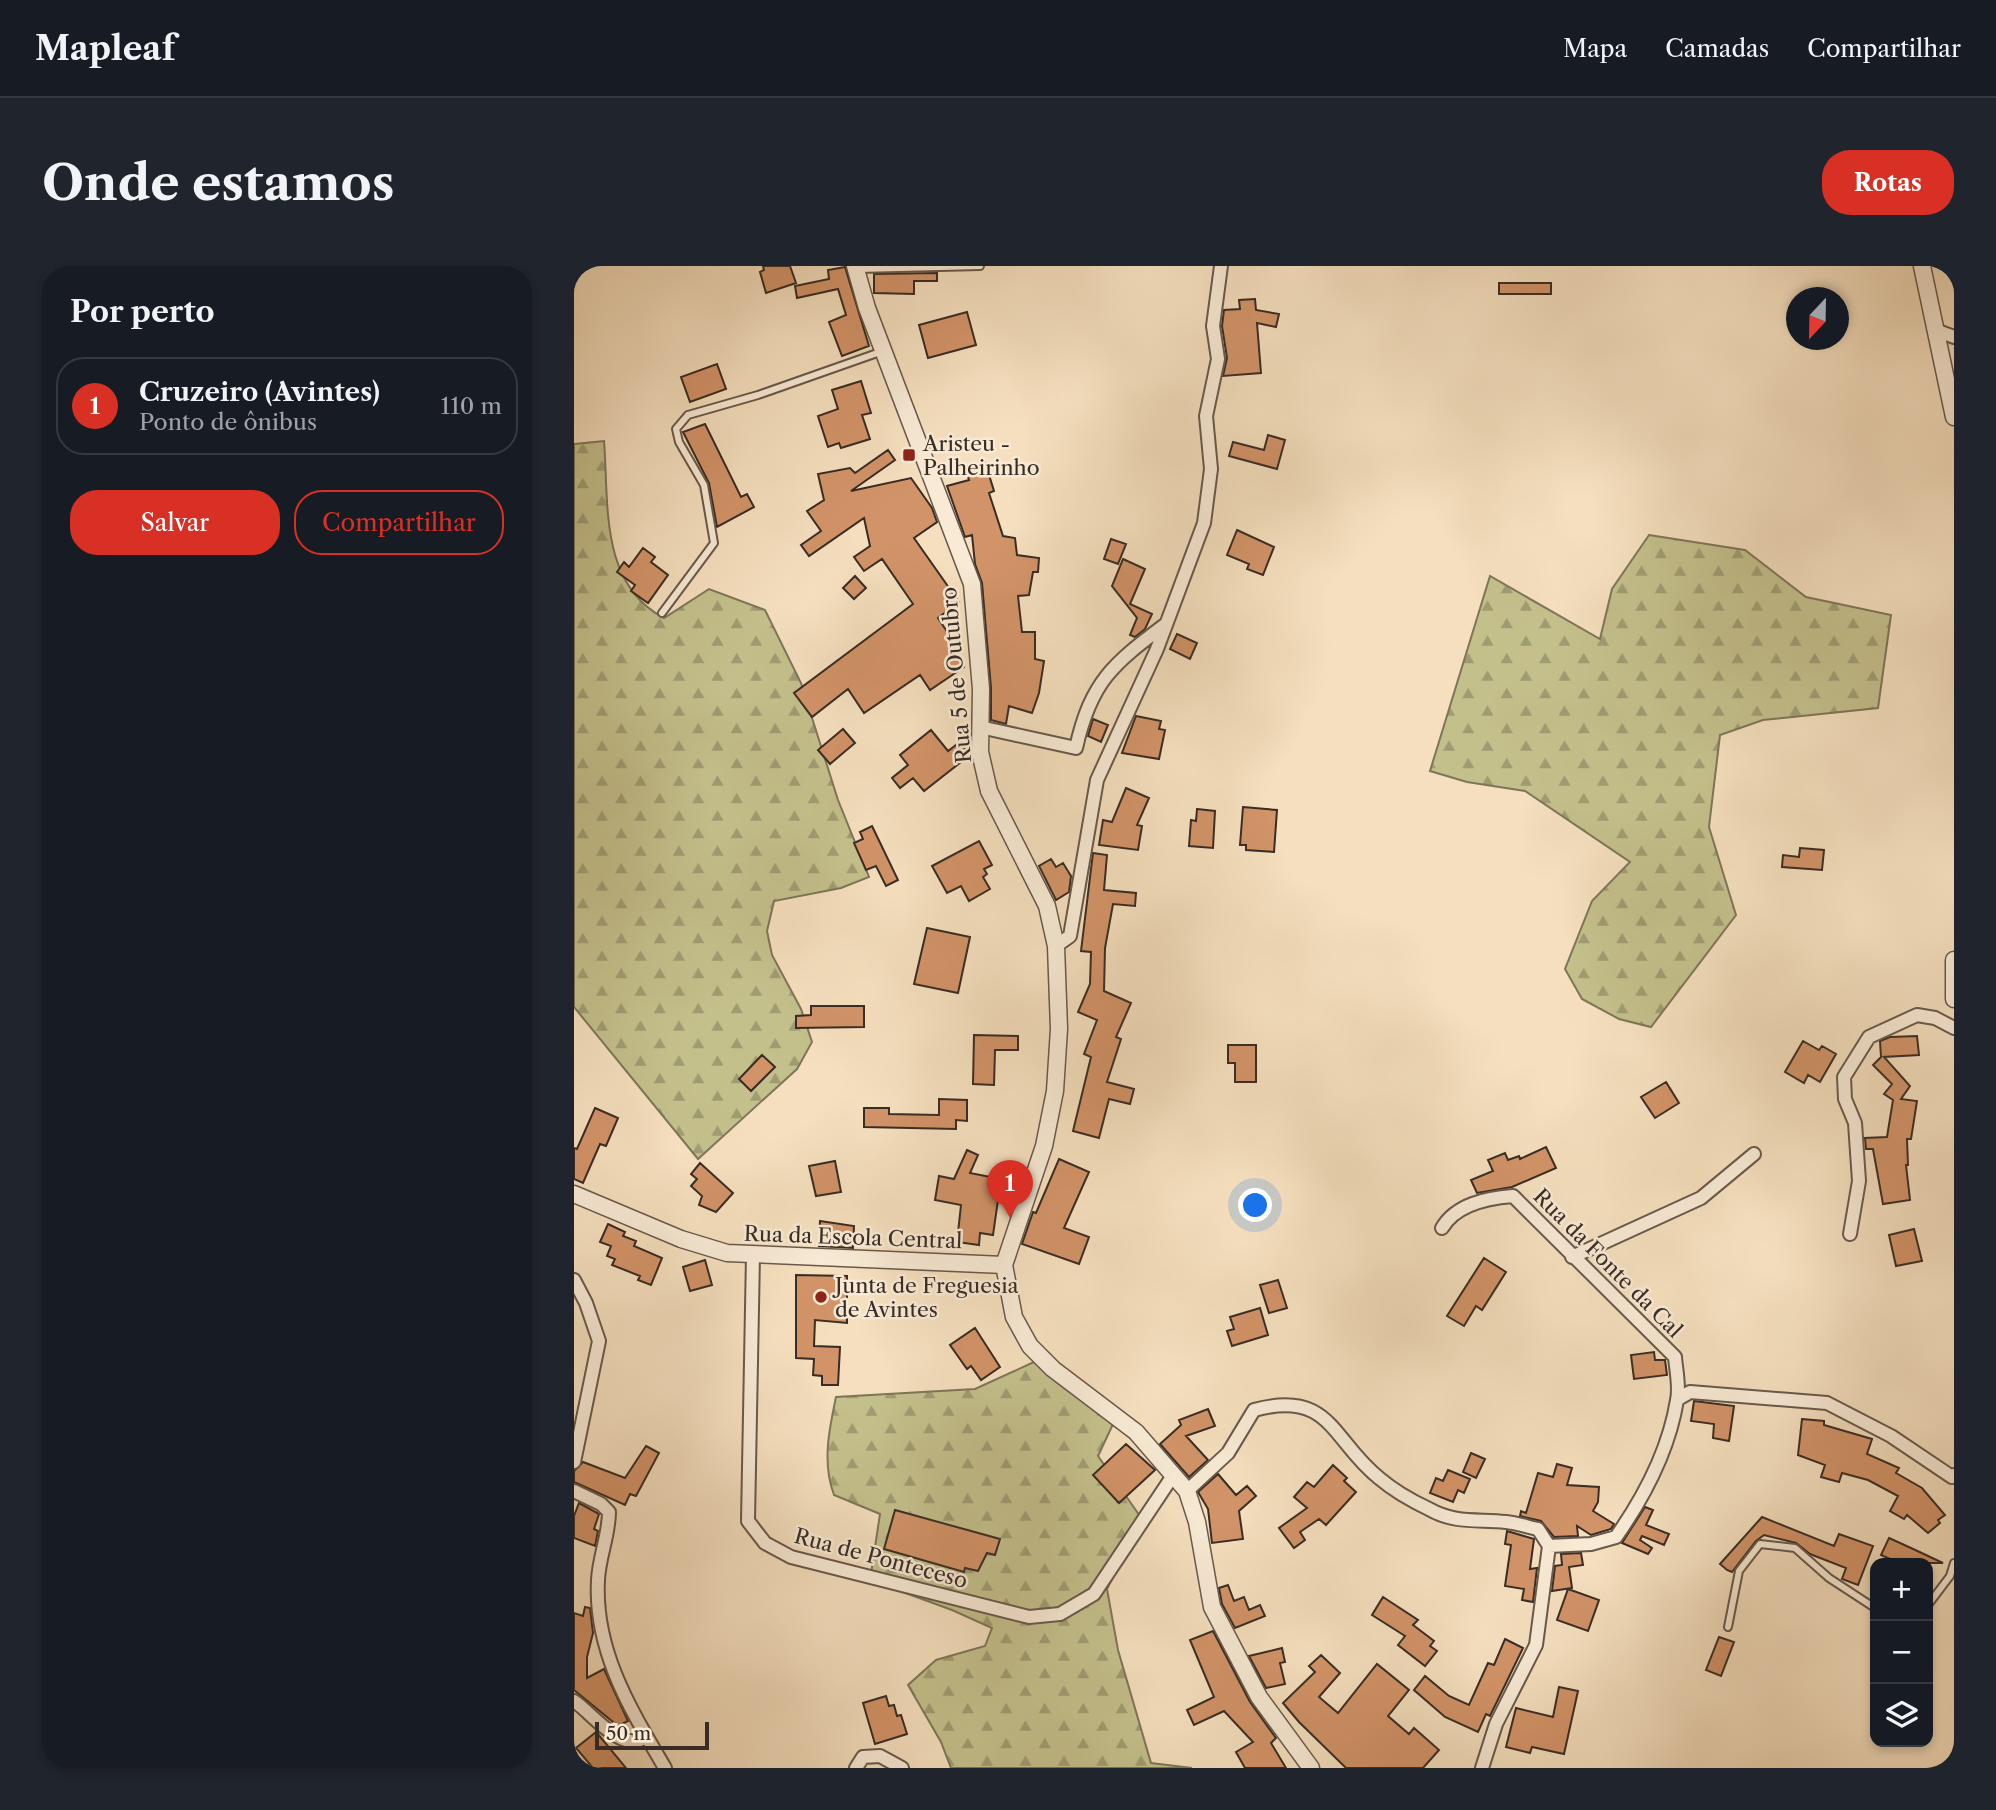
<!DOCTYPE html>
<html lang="pt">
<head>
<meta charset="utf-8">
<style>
	:root { --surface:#171b24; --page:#20242c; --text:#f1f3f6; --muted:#9ea1a6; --line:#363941; --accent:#d93025 }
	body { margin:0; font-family:"Libre Caslon Text",serif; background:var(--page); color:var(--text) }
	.controls { position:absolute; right:21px; bottom:21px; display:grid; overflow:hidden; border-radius:14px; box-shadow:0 4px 10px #0003 }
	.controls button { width:63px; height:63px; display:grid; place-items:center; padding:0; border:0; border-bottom:2px solid var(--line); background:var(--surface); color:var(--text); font:35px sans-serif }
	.compass { position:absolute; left:1212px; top:21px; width:63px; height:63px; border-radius:50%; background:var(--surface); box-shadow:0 4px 10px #0003; rotate:202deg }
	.scale { position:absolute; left:21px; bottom:18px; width:114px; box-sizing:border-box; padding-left:7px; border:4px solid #392c25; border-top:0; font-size:19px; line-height:24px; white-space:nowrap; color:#392c25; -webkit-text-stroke:5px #f8ead5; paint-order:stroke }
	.you { position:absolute; left:682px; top:940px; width:24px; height:24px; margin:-18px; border:5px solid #fff; border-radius:50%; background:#1a73e8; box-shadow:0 0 0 10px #1a73e833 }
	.badge { display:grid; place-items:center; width:46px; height:46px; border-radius:50%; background:var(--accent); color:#fff; font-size:23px; font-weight:700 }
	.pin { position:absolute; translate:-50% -58px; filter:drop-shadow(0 2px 4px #0008) }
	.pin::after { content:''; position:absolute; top:37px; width:24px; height:21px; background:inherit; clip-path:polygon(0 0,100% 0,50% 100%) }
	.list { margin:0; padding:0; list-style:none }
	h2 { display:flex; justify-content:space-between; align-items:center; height:91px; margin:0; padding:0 28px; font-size:30px }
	h2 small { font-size:23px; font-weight:400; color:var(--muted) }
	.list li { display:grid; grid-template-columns:46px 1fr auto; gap:21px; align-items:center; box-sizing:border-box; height:98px; margin:0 14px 14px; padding:0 14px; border:2px solid var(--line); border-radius:28px }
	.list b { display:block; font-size:26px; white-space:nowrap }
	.list p { margin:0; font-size:23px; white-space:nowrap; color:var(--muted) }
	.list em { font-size:23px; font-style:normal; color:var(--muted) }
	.actions { display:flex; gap:14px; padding:21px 28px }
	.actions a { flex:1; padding:16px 0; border:2px solid var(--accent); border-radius:28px; text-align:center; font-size:24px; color:var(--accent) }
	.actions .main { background:var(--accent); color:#fff }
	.icon { flex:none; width:38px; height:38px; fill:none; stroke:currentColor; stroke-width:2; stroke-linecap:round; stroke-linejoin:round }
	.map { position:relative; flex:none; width:1380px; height:1502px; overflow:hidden; border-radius:28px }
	header { display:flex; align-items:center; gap:42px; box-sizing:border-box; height:98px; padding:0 35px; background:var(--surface); border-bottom:2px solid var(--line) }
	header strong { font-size:33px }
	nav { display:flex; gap:38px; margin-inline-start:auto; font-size:24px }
	.intro { display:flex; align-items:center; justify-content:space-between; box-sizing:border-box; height:168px; padding:0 42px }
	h1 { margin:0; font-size:49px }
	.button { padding:18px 32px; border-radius:28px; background:var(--accent); color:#fff; font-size:24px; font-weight:700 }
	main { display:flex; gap:42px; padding:0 42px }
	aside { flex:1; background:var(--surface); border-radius:28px; box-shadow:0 4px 10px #0003 }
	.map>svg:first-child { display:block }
</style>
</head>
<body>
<header>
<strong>Mapleaf</strong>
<nav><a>Mapa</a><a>Camadas</a><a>Compartilhar</a></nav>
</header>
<div class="intro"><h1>Onde estamos</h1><a class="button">Rotas</a></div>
<main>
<aside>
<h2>Por perto<small></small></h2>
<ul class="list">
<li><span class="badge">1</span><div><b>Cruzeiro (Avintes)</b><p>Ponto de ônibus</p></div><em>110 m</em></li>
</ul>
<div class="actions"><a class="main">Salvar</a><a>Compartilhar</a></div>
</aside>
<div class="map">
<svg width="1380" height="1502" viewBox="0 0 1380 1502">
	<defs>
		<pattern id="forest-firs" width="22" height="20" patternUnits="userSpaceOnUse" patternTransform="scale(1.75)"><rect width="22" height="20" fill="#c4c08c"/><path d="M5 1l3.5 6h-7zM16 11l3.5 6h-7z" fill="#a09c72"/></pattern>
	</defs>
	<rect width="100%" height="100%" fill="#f5dfbe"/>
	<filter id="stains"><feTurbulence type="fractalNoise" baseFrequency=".00286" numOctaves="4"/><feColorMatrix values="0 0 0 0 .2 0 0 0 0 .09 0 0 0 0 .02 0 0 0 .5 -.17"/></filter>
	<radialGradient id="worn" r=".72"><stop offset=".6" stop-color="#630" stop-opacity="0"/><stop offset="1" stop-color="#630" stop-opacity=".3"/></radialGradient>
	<!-- forest -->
	<path fill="url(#forest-firs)" stroke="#7e7658" stroke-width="2" d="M 30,175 C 35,237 25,318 90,352 L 135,323 L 191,344 L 227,417 L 264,534 L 295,611 L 267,622 L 200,635 L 193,665 L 198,689 L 227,743 L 238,776 L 223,803 L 124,893 L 0,741 L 0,178 Z
		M 1075,269 L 1171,284 L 1232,331 L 1317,349 L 1304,442 L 1189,454 L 1146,469 L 1135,561 L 1162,649 L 1077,761 L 1045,753 L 1008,733 L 991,703 L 1018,635 L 1056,596 L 951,525 L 893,516 L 856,505 L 916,310 L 1026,373 L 1038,323 Z
		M 460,1096 L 540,1156 L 524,1190 L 568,1253 L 533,1323 L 544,1384 L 577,1497 L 618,1502 L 377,1502 L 367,1476 L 334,1419 L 362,1394 L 411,1380 L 418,1362 L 378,1344 L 296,1314 L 306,1248 L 260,1229 C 248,1197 255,1164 262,1131 L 401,1123 Z"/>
	<!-- building -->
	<path fill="#d29368" stroke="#392c25" stroke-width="2" d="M 189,0 L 216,0 L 222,17 L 192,27 L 186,6 L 190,4 Z
		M 271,1 L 295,80 L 268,90 L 255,56 L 272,49 L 264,23 L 223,32 L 221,20 L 255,13 L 254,4 Z
		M 363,7 L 363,15 L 340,15 L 340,28 L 300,27 L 300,8 Z
		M 925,17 L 977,17 L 977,28 L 925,28 Z
		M 681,33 L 682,44 L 705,48 L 702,61 L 683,57 L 687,107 L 649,110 L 653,92 L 648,60 L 650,44 L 666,43 L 665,34 Z
		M 393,46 L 402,79 L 354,92 L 345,59 Z
		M 143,98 L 152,123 L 116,136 L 107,111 Z
		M 287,115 L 297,147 L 288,149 L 296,173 L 267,182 L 265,177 L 254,181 L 244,150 L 264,143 L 258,124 Z
		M 131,158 L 167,231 L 173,228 L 180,241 L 143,261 L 135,217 L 109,166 Z
		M 694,169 L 711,174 L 703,203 L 655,190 L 659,176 L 690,184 Z
		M 314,184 L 321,194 L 277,225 L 337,212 L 358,242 L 363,256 L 340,272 L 385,336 L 364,352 L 384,382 L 380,385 L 390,401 L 356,424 L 346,409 L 290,447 L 274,423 L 238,451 L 220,427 L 339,338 L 308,293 L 290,305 L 280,291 L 296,280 L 290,252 L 235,290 L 227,279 L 247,265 L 233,245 L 250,234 L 244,208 L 276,202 L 281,207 Z
		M 411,196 L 420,225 L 415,227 L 429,270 L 441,272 L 443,289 L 465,292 L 464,306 L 459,306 L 455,329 L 444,330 L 448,366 L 461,366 L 461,393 L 470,395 L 465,427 L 458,447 L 435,440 L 432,458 L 417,454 L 417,422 L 408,317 L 401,298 L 398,269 L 391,271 L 373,220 L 395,214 L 391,202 Z
		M 663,264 L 700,281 L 689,309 L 673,303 L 675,298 L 653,289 Z
		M 537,273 L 552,278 L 544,298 L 530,293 Z
		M 69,282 L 81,291 L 77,296 L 94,309 L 74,337 L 57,325 L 61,319 L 43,306 L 50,296 L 55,301 Z
		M 549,293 L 571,303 L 556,338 L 578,348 L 571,363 L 561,371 L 556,369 L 563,352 L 538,320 Z
		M 281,310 L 292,322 L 280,333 L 269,322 Z
		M 603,368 L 623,377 L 616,393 L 596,383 Z
		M 562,450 L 587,455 L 585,463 L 591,464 L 585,493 L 548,487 Z
		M 519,453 L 534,459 L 527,476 L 514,470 Z
		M 269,463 L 281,477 L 256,498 L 244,484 Z
		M 357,464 L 374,485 L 386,476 L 396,489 L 350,525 L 339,512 L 326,522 L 318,512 L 334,499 L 326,489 Z
		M 552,522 L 575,532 L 563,559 L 568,560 L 564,584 L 525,579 L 529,554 L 538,556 Z
		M 669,541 L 703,544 L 700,586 L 672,584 L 672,579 L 666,579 Z
		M 623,543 L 641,545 L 639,582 L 615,580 L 617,554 L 622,555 Z
		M 298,560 L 324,614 L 312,620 L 302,600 L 292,604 L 280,577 L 289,573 L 286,566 Z
		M 405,575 L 418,599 L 410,603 L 413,608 L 409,611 L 416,623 L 395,635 L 387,620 L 373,627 L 358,600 Z
		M 1226,582 L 1250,584 L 1248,604 L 1208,601 L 1209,589 L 1225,591 Z
		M 519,587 L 533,589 L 530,624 L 562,627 L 561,640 L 539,638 L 531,682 L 530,725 L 557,737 L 542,771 L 547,773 L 533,816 L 560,823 L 556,838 L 535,833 L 525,872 L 499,865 L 517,791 L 510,788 L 523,754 L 504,746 L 516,718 L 517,686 L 507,685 Z
		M 477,593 L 482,601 L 489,597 L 497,610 L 495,626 L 482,634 L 465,600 Z
		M 353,662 L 396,671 L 384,727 L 340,718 Z
		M 237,740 L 290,740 L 290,761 L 222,762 L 222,750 L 237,749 Z
		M 400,769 L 444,770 L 444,784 L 421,784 L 420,819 L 399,818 Z
		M 1343,770 L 1345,789 L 1310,791 L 1336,820 L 1327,833 L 1343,835 L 1337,873 L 1333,873 L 1334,899 L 1332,899 L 1336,934 L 1309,938 L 1299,883 L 1292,883 L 1291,872 L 1313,871 L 1319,834 L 1310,828 L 1318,818 L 1299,799 L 1307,791 L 1306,775 L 1316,771 Z
		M 1229,775 L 1245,784 L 1248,780 L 1262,788 L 1246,816 L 1234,809 L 1230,817 L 1211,806 Z
		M 654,779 L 682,779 L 682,816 L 661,816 L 661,797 L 654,797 Z
		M 188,789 L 201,801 L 177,825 L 165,813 Z
		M 1092,816 L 1105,837 L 1081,852 L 1067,831 Z
		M 365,833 L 393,834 L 393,855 L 382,854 L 382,863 L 290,861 L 290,842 L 315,842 L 315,848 L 365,849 Z
		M 21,842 L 44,852 L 32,880 L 26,878 L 9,917 L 0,913 L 0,882 L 3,883 Z
		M 972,881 L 982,902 L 938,921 L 903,927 L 897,914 L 919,905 L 914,894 L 931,887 L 934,894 L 945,890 L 946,893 Z
		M 393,884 L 404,889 L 396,907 L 427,913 L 419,969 L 406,967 L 405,979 L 383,976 L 387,939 L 361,934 L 365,910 L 380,913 Z
		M 485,893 L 515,906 L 490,962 L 515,971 L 505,998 L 448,978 L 459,946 L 462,947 Z
		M 261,895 L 267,926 L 242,930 L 235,900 Z
		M 126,897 L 159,927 L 142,946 L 125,939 L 128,930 L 117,920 L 123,913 L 117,908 Z
		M 246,955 L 280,960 L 279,982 L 245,980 Z
		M 34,958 L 51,966 L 49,970 L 62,975 L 60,980 L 88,992 L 77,1019 L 64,1014 L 66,1010 L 38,999 L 41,993 L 33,990 L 37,980 L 26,976 Z
		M 1340,963 L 1348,995 L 1322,1000 L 1315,969 Z
		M 910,992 L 932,1006 L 908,1044 L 902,1040 L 890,1060 L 873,1050 Z
		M 131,994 L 138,1019 L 116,1025 L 109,1001 Z
		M 222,1009 L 273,1010 L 273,1057 L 241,1054 L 240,1080 L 266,1081 L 264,1119 L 248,1119 L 248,1110 L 239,1109 L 240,1093 L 222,1092 Z
		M 704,1014 L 713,1042 L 695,1047 L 686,1019 Z
		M 686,1042 L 694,1069 L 658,1080 L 653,1065 L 660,1063 L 656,1051 Z
		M 401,1062 L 426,1101 L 407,1114 L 397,1100 L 393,1103 L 376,1079 Z
		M 1080,1086 L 1081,1094 L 1091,1094 L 1093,1109 L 1060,1113 L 1057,1089 Z
		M 1120,1135 L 1160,1140 L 1155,1175 L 1139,1172 L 1140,1158 L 1117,1155 Z
		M 634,1143 L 641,1160 L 612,1170 L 634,1194 L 615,1211 L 586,1178 L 607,1159 L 605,1154 Z
		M 1228,1153 L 1250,1155 L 1250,1159 L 1298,1173 L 1293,1188 L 1325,1202 L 1322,1207 L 1348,1222 L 1371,1249 L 1364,1254 L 1366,1257 L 1354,1267 L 1333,1249 L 1330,1253 L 1316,1245 L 1324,1230 L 1294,1214 L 1268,1207 L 1265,1216 L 1247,1211 L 1251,1199 L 1224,1189 Z
		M 552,1178 L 581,1204 L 545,1237 L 519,1209 Z
		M 72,1180 L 85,1187 L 62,1230 L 56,1228 L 51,1239 L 0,1216 L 0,1205 L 9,1196 L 51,1212 Z
		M 897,1187 L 911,1193 L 902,1212 L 889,1206 Z
		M 983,1198 L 998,1202 L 993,1219 L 1025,1221 L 1024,1236 L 1019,1245 L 1040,1258 L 1037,1263 L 1017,1269 L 1003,1260 L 1004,1270 L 980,1271 L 967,1255 L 946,1250 L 947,1245 L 952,1247 L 964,1207 L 979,1211 Z
		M 759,1199 L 773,1212 L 770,1215 L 782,1226 L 752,1259 L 745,1253 L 726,1266 L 731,1274 L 720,1282 L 705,1262 L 733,1242 L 720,1231 L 733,1216 L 740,1221 Z
		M 874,1204 L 896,1213 L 890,1227 L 884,1224 L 879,1236 L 856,1227 L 862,1212 L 869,1215 Z
		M 644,1208 L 662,1229 L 673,1220 L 682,1230 L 665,1245 L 669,1273 L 638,1277 L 634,1243 L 624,1226 Z
		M 5,1237 L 25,1248 L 20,1263 L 24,1265 L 21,1280 L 0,1272 L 0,1250 Z
		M 1071,1241 L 1079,1244 L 1072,1259 L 1095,1268 L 1090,1279 L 1068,1270 L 1066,1274 L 1078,1282 L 1074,1288 L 1048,1277 Z
		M 321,1244 L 426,1273 L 421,1289 L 413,1287 L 404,1305 L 391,1302 L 390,1306 L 310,1283 Z
		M 1188,1251 L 1260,1280 L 1265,1268 L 1299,1280 L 1284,1319 L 1268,1313 L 1272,1302 L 1236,1288 L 1222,1277 L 1190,1269 L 1182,1275 L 1158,1306 L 1153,1304 L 1146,1298 Z
		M 933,1265 L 960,1273 L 956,1303 L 963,1302 L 959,1336 L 948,1334 L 950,1323 L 931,1320 L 937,1279 L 931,1278 Z
		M 1315,1272 L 1337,1282 L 1369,1297 L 1325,1297 L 1307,1289 Z
		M 1007,1287 L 1009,1299 L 995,1301 L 998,1322 L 978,1325 L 981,1300 L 988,1299 L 987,1288 Z
		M 654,1319 L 660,1335 L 670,1331 L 675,1344 L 686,1339 L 691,1350 L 661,1362 L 648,1338 L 645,1322 Z
		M 994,1323 L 1025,1334 L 1014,1365 L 983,1354 Z
		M 809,1331 L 844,1354 L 839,1359 L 860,1375 L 856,1380 L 863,1385 L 851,1400 L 824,1379 L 831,1370 L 798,1349 Z
		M 11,1341 L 16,1342 L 19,1367 L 13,1391 L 13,1412 L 30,1403 L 54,1455 L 44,1460 L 0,1424 L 0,1347 L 9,1350 Z
		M 639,1365 L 676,1436 L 702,1472 L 697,1477 L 712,1502 L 671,1502 L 662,1486 L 679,1476 L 650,1445 L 620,1459 L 613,1444 L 640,1431 L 616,1374 Z
		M 1145,1371 L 1160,1376 L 1147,1410 L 1132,1404 Z
		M 931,1373 L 949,1382 L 916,1450 L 912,1448 L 904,1466 L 871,1451 L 840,1424 L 851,1410 L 875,1430 L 895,1439 L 914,1397 L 920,1399 Z
		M 708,1382 L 711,1396 L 706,1397 L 711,1418 L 692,1422 L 675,1390 Z
		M 747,1389 L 766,1407 L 745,1431 L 764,1447 L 803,1398 L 835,1424 L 814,1450 L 835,1468 L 840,1462 L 865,1484 L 849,1502 L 772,1502 L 725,1456 L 709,1437 L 741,1406 L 735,1400 Z
		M 985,1421 L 1004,1425 L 990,1488 L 958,1481 L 956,1487 L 932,1481 L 942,1442 L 979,1451 Z
		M 312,1430 L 315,1440 L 320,1439 L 323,1450 L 327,1449 L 333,1468 L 301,1478 L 289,1437 Z
		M 22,1466 L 23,1467 L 52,1502 L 19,1502 L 2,1482 Z"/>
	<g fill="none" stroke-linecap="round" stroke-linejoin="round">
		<!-- service casing -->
		<g stroke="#68594b" stroke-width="10">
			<path id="service" d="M 284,3 L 406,0
				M 88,347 L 140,277 L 130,219 L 105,176 L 102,163 L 114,149 L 184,129 L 309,85
				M 1354,1339 L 1376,1310 L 1380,1297
				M 1154,1361 L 1165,1305 L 1186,1278 L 1221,1282 L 1255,1312 L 1301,1342"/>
		</g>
		<!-- minor casing -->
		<g stroke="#68594b" stroke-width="16">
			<path id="minor" d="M 1364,65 L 1380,71
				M 406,461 L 502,482 C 517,415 539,398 592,358
				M 482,680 L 496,670 L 523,514 L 583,383 L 630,257 L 637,203 L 632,150 L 644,93 L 639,60 L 647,0
				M 868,962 C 882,938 913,932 939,930 L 1101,1091 C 1102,1104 1106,1121 1103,1134 C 1095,1184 1070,1231 1042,1271 L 1017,1278 L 975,1280
				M 1276,968 L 1285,915 L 1281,857 L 1271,833 L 1270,811 L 1295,771 L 1343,749 L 1361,752 L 1380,762
				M 179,989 L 174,1255 L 191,1277 L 217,1291 L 455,1351 L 486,1348 L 520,1328 L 600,1208
				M 998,991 L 1127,932 L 1180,888
				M 0,1014 L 12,1037 L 25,1075 L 0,1196
				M 1104,1133 L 1116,1126 L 1253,1137 L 1317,1170 L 1378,1211 L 1380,1209
				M 0,1225 L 27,1238 L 35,1246 C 35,1269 25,1291 24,1314 C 20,1385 57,1444 91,1502
				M 613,1225 L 654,1187 L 680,1144 C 757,1123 758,1175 805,1212 C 819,1224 838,1235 855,1243 C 881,1258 904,1253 932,1256 C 943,1257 954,1261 964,1263 L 975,1280
				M 0,1435 C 17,1446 47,1487 70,1472
				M 282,1502 L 289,1491 L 306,1490 L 328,1502
				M 908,1502 L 922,1458 L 962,1379 L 975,1280"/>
		</g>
		<!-- tertiary casing -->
		<g stroke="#68594b" stroke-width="19">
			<path id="tertiary" d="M 281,0 L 293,42 L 398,318 L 407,423 L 406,486 L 415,525 L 473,640 L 482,680 L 485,763 L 481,825 L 470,880 L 430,999 L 440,1051 L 456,1080 L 479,1103 L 562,1166 L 613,1225 L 623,1256 L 638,1341 L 685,1431 L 737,1502
				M 1348,0 L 1380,151
				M 1380,694 L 1380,733
				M 0,928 L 107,973 L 153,987 L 430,999"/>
		</g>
		<!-- service -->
		<use href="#service" stroke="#f8ead5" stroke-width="6"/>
		<!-- minor -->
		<use href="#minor" stroke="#f8ead5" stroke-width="12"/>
		<!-- tertiary -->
		<use href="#tertiary" stroke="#f8ead5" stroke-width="16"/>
	</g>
	<!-- markers -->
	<g fill="#8f2418" stroke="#f8ead5" stroke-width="2.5">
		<rect x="328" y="182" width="14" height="14" rx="3.5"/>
		<circle cx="247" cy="1031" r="7"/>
	</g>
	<g text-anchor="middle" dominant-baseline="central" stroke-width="5" stroke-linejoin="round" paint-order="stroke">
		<!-- poi labels -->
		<g font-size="21" fill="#392c25" stroke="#f8ead5" text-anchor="start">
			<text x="349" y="177">Aristeu -<tspan x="349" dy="24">Palheirinho</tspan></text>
			<text x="261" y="1019">Junta de Freguesia<tspan x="261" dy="24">de Avintes</tspan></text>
		</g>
		<!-- street labels -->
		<g font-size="21" fill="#392c25" stroke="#f8ead5">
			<text transform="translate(382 409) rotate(-95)">Rua 5 de Outubro</text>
			<text transform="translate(279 971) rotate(2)">Rua da Escola Central</text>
			<text transform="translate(1034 997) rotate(45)">Rua da Fonte da Cal</text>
			<text transform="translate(307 1292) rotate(15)">Rua de Ponteceso</text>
		</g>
	</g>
	<rect width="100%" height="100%" filter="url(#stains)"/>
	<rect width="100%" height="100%" fill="url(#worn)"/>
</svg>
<div class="controls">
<button>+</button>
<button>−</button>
<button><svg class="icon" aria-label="layers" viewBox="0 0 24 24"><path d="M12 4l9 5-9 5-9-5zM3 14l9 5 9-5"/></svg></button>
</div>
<svg class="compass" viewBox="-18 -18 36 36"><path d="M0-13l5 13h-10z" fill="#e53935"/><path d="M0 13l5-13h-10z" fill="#9ea1a6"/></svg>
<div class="scale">50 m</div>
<div class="you"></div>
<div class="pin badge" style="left:436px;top:952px">1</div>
</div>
</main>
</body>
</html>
